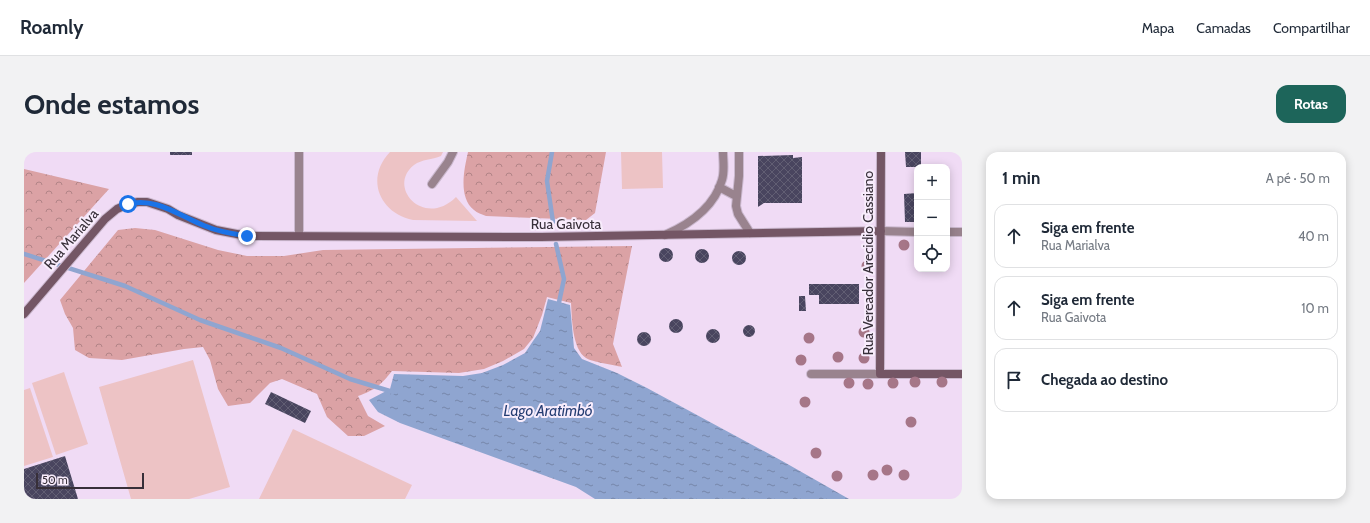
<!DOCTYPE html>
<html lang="pt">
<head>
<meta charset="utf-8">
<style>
	:root { --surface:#fff; --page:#f2f2f3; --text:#1f2937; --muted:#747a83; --line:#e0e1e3; --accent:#1d655a }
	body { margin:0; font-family:Cabin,sans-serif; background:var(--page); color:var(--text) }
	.controls { position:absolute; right:12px; top:12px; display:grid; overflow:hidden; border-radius:8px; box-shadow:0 2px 10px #0003 }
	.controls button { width:36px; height:36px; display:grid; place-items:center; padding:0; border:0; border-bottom:1px solid var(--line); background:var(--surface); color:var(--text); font:20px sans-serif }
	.scale { position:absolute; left:12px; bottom:10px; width:108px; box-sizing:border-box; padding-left:4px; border:2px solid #372f39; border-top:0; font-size:11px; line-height:14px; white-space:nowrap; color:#372f39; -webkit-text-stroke:3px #f8ecfc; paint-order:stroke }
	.stop { position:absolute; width:12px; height:12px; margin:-9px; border:3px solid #1a73e8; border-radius:50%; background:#fff }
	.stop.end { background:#1a73e8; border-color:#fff; box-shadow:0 1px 4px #0008 }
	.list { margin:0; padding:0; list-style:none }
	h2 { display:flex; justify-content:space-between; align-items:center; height:52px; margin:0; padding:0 16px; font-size:17px }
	h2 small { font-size:13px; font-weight:400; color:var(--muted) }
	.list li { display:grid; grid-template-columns:26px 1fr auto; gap:12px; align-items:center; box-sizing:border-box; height:64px; margin:0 8px 8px; padding:0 8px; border:1px solid var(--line); border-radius:12px }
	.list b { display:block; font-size:15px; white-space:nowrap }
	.list p { margin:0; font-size:13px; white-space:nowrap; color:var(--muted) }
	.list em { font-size:13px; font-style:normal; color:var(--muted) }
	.icon { flex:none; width:22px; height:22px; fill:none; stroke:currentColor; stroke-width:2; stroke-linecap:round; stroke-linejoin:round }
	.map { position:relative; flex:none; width:938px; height:347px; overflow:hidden; border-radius:12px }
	header { display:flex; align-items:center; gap:24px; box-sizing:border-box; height:56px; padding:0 20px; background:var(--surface); border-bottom:1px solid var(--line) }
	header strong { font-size:19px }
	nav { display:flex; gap:22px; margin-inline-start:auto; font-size:14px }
	.intro { display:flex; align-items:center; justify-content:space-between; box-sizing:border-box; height:96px; padding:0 24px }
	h1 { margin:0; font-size:28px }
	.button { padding:10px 18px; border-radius:12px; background:var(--accent); color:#fff; font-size:14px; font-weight:700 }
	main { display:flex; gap:24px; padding:0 24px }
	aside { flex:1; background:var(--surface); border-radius:12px; box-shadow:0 2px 10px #0003 }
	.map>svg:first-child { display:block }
</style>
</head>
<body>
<header>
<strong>Roamly</strong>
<nav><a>Mapa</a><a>Camadas</a><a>Compartilhar</a></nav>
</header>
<div class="intro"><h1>Onde estamos</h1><a class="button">Rotas</a></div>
<main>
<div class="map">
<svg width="938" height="347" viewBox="0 0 938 347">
	<defs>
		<pattern id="forest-crowns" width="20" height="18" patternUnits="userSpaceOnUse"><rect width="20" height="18" fill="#dba2a5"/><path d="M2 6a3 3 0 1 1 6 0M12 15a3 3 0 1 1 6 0" fill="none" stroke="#b28487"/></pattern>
		<pattern id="water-ripples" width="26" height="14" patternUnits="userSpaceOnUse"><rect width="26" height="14" fill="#8fa5d0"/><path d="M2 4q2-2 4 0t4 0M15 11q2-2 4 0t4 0" fill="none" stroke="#7687aa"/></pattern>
		<pattern id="building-cross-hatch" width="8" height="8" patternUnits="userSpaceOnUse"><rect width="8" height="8" fill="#49455f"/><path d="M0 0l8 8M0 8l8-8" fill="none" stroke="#615e73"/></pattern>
	</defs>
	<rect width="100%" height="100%" fill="#f0dbf5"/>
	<!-- green -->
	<path fill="#edc3c5" d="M 366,0 L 419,0 L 417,4 C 408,8 398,7 390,13 C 362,35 400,77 432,45 L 453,69 L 389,68 C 355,61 341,26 366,0 Z
		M 597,0 L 638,0 L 639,36 L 598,37 Z
		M 169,208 L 206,335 L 165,347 L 107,347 L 75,235 Z
		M 40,220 L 64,292 L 32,303 L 8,231 Z
		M 6,236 L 29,305 L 0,314 L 0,238 Z
		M 269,277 L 388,333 L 381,347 L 235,347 Z"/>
	<!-- forest -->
	<path fill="url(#forest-crowns)" d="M 444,0 L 582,0 L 571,61 L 562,68 L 462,64 C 458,62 453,61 450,58 C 434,45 440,18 444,0 Z
		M 0,17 L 85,37 L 0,131 Z
		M 111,76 L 131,78 L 194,98 L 223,104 L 260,104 L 299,98 L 608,94 L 589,192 L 598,215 C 590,213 568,210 562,206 C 548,197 548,166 547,151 L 523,145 L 518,163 L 509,186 L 500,197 L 479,209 L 460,217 L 435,221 L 368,219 C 357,233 351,238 334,244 L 344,264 L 361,274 L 340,284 L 324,284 L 303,265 L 293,242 L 258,227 L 246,231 L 226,251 L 204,254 L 194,237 L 186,208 L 179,195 L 160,197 L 98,208 L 65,206 L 51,198 L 49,176 L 41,162 L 36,148 L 94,78 Z"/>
	<!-- water -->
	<path fill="url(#water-ripples)" d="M 524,147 L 546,153 L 550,196 L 558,207 L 593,221 L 623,236 L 760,310 L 825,347 L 571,347 L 552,335 L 376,271 L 354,260 L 345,248 L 366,237 L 370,222 L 439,224 L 458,221 L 479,213 L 501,201 L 509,189 L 516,179 Z"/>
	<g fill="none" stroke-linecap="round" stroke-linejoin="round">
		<!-- stream -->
		<path stroke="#8fa5d0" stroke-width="4.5" d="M 528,0 L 523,29 L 529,70
			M 532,92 L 540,127 L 534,155
			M 0,102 L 101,134 L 176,168 L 257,196 L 326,227 L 369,240"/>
	</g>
	<!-- building -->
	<path fill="url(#building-cross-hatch)" d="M 146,0 L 168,0 L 168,3 L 146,3 Z
		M 881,0 L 897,0 L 897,15 L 882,15 Z
		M 769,3 L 769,6 L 778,5 L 778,51 L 740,51 L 734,55 L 734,4 Z
		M 893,41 L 893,70 L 881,70 L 880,42 Z
		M635 103a7 7 0 1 1 14 0a7 7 0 1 1-14 0Z
		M671 104a7 7 0 1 1 14 0a7 7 0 1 1-14 0Z
		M708 106a7 7 0 1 1 14 0a7 7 0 1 1-14 0Z
		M 785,132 L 835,132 L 835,152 L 795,152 L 795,143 L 785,143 Z
		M 775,144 L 781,144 L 782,159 L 775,159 Z
		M645 174a7 7 0 1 1 14 0a7 7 0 1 1-14 0Z
		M719 179a6 6 0 1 1 12 0a6 6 0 1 1-12 0Z
		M682 184a7 7 0 1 1 14 0a7 7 0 1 1-14 0Z
		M613 187a7 7 0 1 1 14 0a7 7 0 1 1-14 0Z
		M 247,240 L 287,259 L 281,271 L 241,252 Z
		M 41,304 L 54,347 L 0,347 L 0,317 Z"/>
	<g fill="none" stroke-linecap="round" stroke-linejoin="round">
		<!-- street casing -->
		<g stroke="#cbb9cf" stroke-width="10">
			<path id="street" d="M 715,0 L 715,24 L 712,54 L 714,62 L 726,81
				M 408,32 L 424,10 L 429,0
				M 695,35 L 712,44
				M 857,79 L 893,80
				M 923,80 L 938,80
				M 275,83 L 275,0
				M 641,83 C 666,72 690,56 698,28 C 701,19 699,9 699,0
				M 787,222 L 856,222"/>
		</g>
		<!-- secondary casing -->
		<g stroke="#cbb9cf" stroke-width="10">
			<path id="secondary" d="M 857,0 L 856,222 L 938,222
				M 0,162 L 81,67 L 93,57 L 104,52 L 114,50 L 123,50 L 144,57 L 154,63 L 192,78 L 223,84 L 517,85 L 857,79"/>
		</g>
		<!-- street -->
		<use href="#street" stroke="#99838e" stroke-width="8"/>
		<!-- secondary -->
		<use href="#secondary" stroke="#745665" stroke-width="8"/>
	</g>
	<!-- trees -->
	<g fill="#a67688">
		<circle cx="880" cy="93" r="5.5"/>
		<circle cx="843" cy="114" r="5.5"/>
		<circle cx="840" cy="180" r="5.5"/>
		<circle cx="785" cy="186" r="5.5"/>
		<circle cx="814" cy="205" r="5.5"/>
		<circle cx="840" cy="206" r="5.5"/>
		<circle cx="777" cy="208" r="5.5"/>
		<circle cx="891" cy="230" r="5.5"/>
		<circle cx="918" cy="230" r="5.5"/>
		<circle cx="825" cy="231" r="5.5"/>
		<circle cx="869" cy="231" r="5.5"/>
		<circle cx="844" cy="232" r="5.5"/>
		<circle cx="781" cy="250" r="5.5"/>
		<circle cx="887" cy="270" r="5.5"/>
		<circle cx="792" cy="301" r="5.5"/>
		<circle cx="863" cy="318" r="5.5"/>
		<circle cx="849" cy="323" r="5.5"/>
		<circle cx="880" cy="323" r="5.5"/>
		<circle cx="813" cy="324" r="5.5"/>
	</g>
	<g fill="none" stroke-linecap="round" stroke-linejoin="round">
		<!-- route -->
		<path stroke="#1a73e8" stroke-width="5" d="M 104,52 C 133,45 155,64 181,74 C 195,80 209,82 223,84"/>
	</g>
	<g text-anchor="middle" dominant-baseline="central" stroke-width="4" stroke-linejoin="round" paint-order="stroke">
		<!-- street labels -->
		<g font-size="14" fill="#372f39" stroke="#f8ecfc">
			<text x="542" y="72">Rua Gaivota</text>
			<text transform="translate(47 87) rotate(-49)">Rua Marialva</text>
			<text transform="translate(844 111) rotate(-90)">Rua Vereador Arecidio Cassiano</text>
		</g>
		<!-- water labels -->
		<g font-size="15" font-style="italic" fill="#243c72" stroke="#f8ecfc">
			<text x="524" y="259">Lago Aratimbó</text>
		</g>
	</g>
</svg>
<div class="controls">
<button>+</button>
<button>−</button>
<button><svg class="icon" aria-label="locate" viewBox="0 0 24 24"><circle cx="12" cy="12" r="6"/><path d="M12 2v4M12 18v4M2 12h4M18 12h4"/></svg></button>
</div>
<div class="scale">50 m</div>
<div class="stop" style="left:104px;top:52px"></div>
<div class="stop end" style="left:223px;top:84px"></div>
</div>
<aside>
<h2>1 min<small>A pé · 50 m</small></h2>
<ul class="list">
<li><svg class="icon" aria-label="ahead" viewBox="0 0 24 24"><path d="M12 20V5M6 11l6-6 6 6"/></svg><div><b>Siga em frente</b><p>Rua Marialva</p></div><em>40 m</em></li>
<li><svg class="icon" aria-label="ahead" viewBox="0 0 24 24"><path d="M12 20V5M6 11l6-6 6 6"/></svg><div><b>Siga em frente</b><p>Rua Gaivota</p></div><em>10 m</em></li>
<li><svg class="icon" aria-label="arrive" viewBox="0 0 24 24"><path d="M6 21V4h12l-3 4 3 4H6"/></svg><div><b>Chegada ao destino</b></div></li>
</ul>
</aside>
</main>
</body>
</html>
